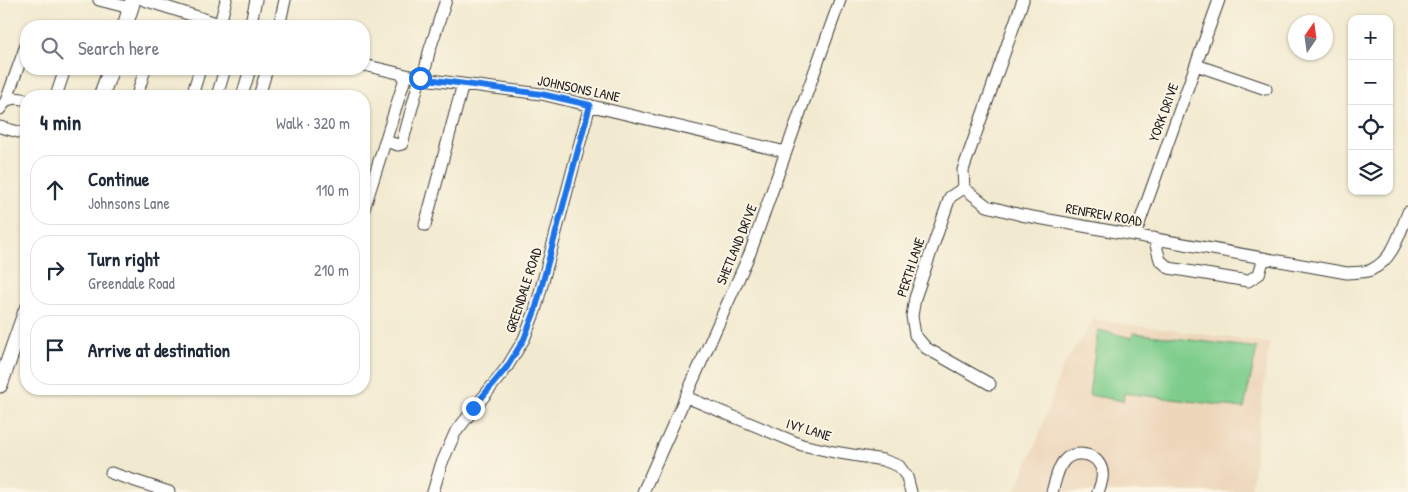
<!DOCTYPE html>
<html lang="en">
<head>
<meta charset="utf-8">
<style>
	:root { --surface:#fff; --page:#f2f2f3; --text:#1f2937; --muted:#747a83; --line:#e0e1e3 }
	body { margin:0; font-family:"Patrick Hand",sans-serif; background:var(--page); color:var(--text) }
	.controls { position:absolute; right:15px; top:15px; display:grid; overflow:hidden; border-radius:10px; box-shadow:0 1px 4px #0004 }
	.controls button { width:45px; height:45px; display:grid; place-items:center; padding:0; border:0; border-bottom:1px solid var(--line); background:var(--surface); color:var(--text); font:25px sans-serif }
	.compass { position:absolute; left:1288px; top:15px; width:45px; height:45px; border-radius:50%; background:var(--surface); box-shadow:0 1px 4px #0004; rotate:13deg }
	.stop { position:absolute; width:15px; height:15px; margin:-11px; border:4px solid #1a73e8; border-radius:50%; background:#fff }
	.stop.end { background:#1a73e8; border-color:#fff; box-shadow:0 1px 5px #0008 }
	.list { margin:0; padding:0; list-style:none }
	h2 { display:flex; justify-content:space-between; align-items:center; height:65px; margin:0; padding:0 20px; font-size:21px }
	h2 small { font-size:16px; font-weight:400; color:var(--muted) }
	.list li { display:grid; grid-template-columns:32px 1fr auto; gap:15px; align-items:center; box-sizing:border-box; height:70px; margin:0 10px 10px; padding:0 10px; border:1px solid var(--line); border-radius:20px }
	.list b { display:block; font-size:19px; white-space:nowrap }
	.list p { margin:0; font-size:16px; white-space:nowrap; color:var(--muted) }
	.list em { font-size:16px; font-style:normal; color:var(--muted) }
	.icon { flex:none; width:28px; height:28px; fill:none; stroke:currentColor; stroke-width:2; stroke-linecap:round; stroke-linejoin:round }
	.map { position:relative; flex:none; width:1408px; height:492px; overflow:hidden }
	.search { position:absolute; background:var(--surface); box-shadow:0 1px 4px #0004; left:20px; top:20px; width:350px; height:55px; display:flex; align-items:center; gap:12px; box-sizing:border-box; padding:0 18px; border-radius:20px; color:var(--muted); font-size:19px }
	.panel { position:absolute; background:var(--surface); box-shadow:0 1px 4px #0004; left:20px; top:90px; width:350px; height:305px; border-radius:20px }
	.map>svg:first-child { display:block }
</style>
</head>
<body>
<div class="map">
<svg width="1408" height="492" viewBox="0 0 1408 492">
	<rect width="100%" height="100%" fill="#fcf5e5"/>
	<filter id="ink" filterUnits="userSpaceOnUse"><feTurbulence type="fractalNoise" baseFrequency=".02" numOctaves="2"/><feDisplacementMap in="SourceGraphic" scale="10" xChannelSelector="R" yChannelSelector="G"/><feConvolveMatrix kernelMatrix="1 2 1 2 8 2 1 2 1" color-interpolation-filters="sRGB"/></filter>
	<filter id="wash" filterUnits="userSpaceOnUse"><feTurbulence type="fractalNoise" baseFrequency=".0096" numOctaves="4" result="noise"/><feDisplacementMap in="SourceGraphic" scale="20" xChannelSelector="R" yChannelSelector="G"/><feGaussianBlur stdDeviation="1.12" result="paint"/><feColorMatrix in="noise" values="0 0 0 0 0 0 0 0 0 0 0 0 0 0 0 0 0 1.4 0 .05"/><feComposite in="paint" operator="in"/></filter>
	<g filter="url(#wash)">
		<rect width="100%" height="100%" fill="#f2ead0"/>
		<!-- built -->
		<path fill="#edd7bb" d="M 1094,320 L 1269,343 L 1251,492 L 1015,492 L 1037,441 L 1062,368 Z"/>
		<!-- green -->
		<path fill="#7ecd8c" stroke="#4d7454" d="M 1098,330 L 1132,338 L 1133,333 L 1257,348 L 1244,408 L 1124,393 L 1123,401 L 1089,395 Z"/>
	</g>
	<g filter="url(#ink)">
		<g fill="none" stroke-linecap="round" stroke-linejoin="round">
			<!-- minor casing -->
			<g stroke="#3c3b37" stroke-width="13">
				<path id="minor" d="M 99,0 L 130,8
					M 144,0 L 226,26
					M 220,24 L 226,0
					M 250,26 L 256,0
					M 279,26 L 285,0
					M 364,65 L 423,79 L 541,94 L 786,152
					M 1196,65 L 1266,89
					M 423,79 L 429,52 L 446,0
					M 56,96 L 65,69
					M 137,96 L 145,69
					M 192,96 L 200,69
					M 217,96 L 225,69
					M 242,96 L 250,69
					M 259,96 L 267,69
					M 6,101 C 12,97 19,98 26,100
					M 0,109 L 6,101 L 26,45
					M 0,127 L 26,134
					M 385,141 L 398,145 L 402,144 L 420,78
					M 964,188 L 987,206 L 1021,215 L 1347,273 C 1354,272 1364,273 1371,270 C 1393,260 1400,233 1408,212
					M 964,188 L 950,197 L 915,298 L 912,316 L 915,335 L 926,348 L 990,384
					M 964,188 L 963,170 L 1023,0
					M 364,209 L 406,75
					M 425,225 L 463,84
					M 1135,235 L 1219,0
					M 1154,238 L 1160,260 L 1169,268 L 1248,281 L 1259,274 L 1264,258
					M 686,397 L 802,445 L 834,452 L 883,460 L 899,466 L 907,477 L 911,492
					M 111,473 L 169,492
					M 433,492 L 441,465 L 455,433 L 507,367 L 524,339 L 535,311 L 590,105
					M 643,492 L 750,253 L 840,0
					M 1052,492 C 1055,483 1057,470 1063,462 C 1072,450 1093,452 1100,465 C 1105,474 1101,484 1098,492"/>
			</g>
			<!-- major casing -->
			<g stroke="#3c3b37" stroke-width="17">
				<path id="major" d="M 125,26 L 133,0
					M 101,96 L 111,69
					M 0,385 L 26,311"/>
			</g>
			<!-- minor -->
			<use href="#minor" stroke="#fff" stroke-width="11"/>
			<!-- major -->
			<use href="#major" stroke="#fff" stroke-width="15"/>
		</g>
	</g>
	<g fill="none" stroke-linecap="round" stroke-linejoin="round" filter="url(#ink)">
		<!-- route -->
		<path stroke="#1a73e8" stroke-width="6" d="M 420,78 L 541,94 L 590,105 L 535,311 L 524,339 L 507,367 L 473,408"/>
	</g>
	<g text-anchor="middle" dominant-baseline="central" stroke-width="4" stroke-linejoin="round" paint-order="stroke">
		<!-- street labels -->
		<g font-size="14" fill="#1c1c1c" stroke="#fcf5e5">
			<text transform="translate(579 88) rotate(12)">JOHNSONS LANE</text>
			<text transform="translate(1163 112) rotate(-70)">YORK DRIVE</text>
			<text transform="translate(1104 214) rotate(10)">RENFREW ROAD</text>
			<text transform="translate(736 244) rotate(-68)">SHETLAND DRIVE</text>
			<text transform="translate(910 267) rotate(-72)">PERTH LANE</text>
			<text transform="translate(523 290) rotate(-72)">GREENDALE ROAD</text>
			<text transform="translate(809 429) rotate(17)">IVY LANE</text>
		</g>
	</g>
</svg>
<div class="controls">
<button>+</button>
<button>−</button>
<button><svg class="icon" aria-label="locate" viewBox="0 0 24 24"><circle cx="12" cy="12" r="6"/><path d="M12 2v4M12 18v4M2 12h4M18 12h4"/></svg></button>
<button><svg class="icon" aria-label="layers" viewBox="0 0 24 24"><path d="M12 4l9 5-9 5-9-5zM3 14l9 5 9-5"/></svg></button>
</div>
<svg class="compass" viewBox="-18 -18 36 36"><path d="M0-13l5 13h-10z" fill="#e53935"/><path d="M0 13l5-13h-10z" fill="#747a83"/></svg>
<div class="stop" style="left:420px;top:78px"></div>
<div class="stop end" style="left:473px;top:408px"></div>
<div class="search"><svg class="icon" aria-label="search" viewBox="0 0 24 24"><circle cx="10" cy="10" r="6"/><path d="M15 15l6 6"/></svg>Search here</div>
<section class="panel">
<h2>4 min<small>Walk · 320 m</small></h2>
<ul class="list">
<li><svg class="icon" aria-label="ahead" viewBox="0 0 24 24"><path d="M12 20V5M6 11l6-6 6 6"/></svg><div><b>Continue</b><p>Johnsons Lane</p></div><em>110 m</em></li>
<li><svg class="icon" aria-label="right" viewBox="0 0 24 24"><path d="M7 20v-9h11M14 6l5 5-5 5"/></svg><div><b>Turn right</b><p>Greendale Road</p></div><em>210 m</em></li>
<li><svg class="icon" aria-label="arrive" viewBox="0 0 24 24"><path d="M6 21V4h12l-3 4 3 4H6"/></svg><div><b>Arrive at destination</b></div></li>
</ul>
</section>
</div>
</body>
</html>
